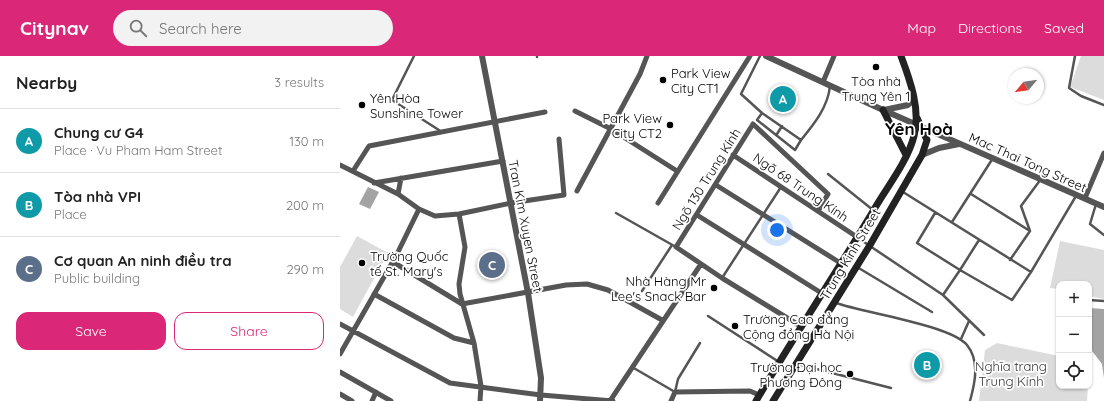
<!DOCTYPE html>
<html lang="en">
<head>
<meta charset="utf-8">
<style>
	:root { --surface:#fff; --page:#f2f2f2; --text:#222; --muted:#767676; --line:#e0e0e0; --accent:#db2777 }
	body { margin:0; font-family:Quicksand,sans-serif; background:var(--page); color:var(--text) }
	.controls { position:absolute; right:12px; bottom:12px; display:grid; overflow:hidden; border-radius:8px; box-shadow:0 1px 3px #0004 }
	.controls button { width:36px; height:36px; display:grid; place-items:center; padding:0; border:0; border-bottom:1px solid var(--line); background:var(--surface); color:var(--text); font:20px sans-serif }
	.compass { position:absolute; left:668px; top:12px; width:36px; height:36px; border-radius:50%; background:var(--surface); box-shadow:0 1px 3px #0004; rotate:241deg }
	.you { position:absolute; left:437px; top:174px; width:14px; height:14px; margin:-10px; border:3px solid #fff; border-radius:50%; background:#1a73e8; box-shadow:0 0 0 6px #1a73e833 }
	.badge { display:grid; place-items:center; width:26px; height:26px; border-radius:50%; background:var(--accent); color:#fff; font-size:13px; font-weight:700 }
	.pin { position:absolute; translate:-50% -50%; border:2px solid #fff; box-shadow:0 1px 4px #0006 }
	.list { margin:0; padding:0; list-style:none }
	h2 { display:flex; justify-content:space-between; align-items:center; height:52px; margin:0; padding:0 16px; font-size:17px }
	h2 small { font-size:13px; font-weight:400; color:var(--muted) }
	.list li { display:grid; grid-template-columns:26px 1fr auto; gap:12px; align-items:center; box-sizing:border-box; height:64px; padding:0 16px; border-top:1px solid var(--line) }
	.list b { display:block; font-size:15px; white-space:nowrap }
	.list p { margin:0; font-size:13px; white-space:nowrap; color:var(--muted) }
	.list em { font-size:13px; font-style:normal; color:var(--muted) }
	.actions { display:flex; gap:8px; padding:12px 16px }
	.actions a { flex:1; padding:9px 0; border:1px solid var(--accent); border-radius:12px; text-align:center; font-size:14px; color:var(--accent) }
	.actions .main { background:var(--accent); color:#fff }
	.icon { flex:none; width:22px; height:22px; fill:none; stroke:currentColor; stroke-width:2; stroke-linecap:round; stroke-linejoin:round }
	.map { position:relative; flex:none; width:764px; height:345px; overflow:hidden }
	header { display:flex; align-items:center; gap:24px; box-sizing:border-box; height:56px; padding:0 20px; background:var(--accent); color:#fff }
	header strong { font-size:19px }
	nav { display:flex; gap:22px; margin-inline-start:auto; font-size:14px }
	.search { width:280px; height:36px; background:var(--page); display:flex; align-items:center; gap:10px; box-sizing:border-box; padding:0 14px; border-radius:22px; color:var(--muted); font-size:15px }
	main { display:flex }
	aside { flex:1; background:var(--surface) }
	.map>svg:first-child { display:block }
</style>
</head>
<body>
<header>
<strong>Citynav</strong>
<div class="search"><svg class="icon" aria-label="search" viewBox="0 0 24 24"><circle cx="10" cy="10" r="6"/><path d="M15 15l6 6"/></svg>Search here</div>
<nav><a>Map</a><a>Directions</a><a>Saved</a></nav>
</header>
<main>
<aside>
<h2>Nearby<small>3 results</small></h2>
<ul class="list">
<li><span class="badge" style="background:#0f9aa8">A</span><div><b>Chung cư G4</b><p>Place · Vu Pham Ham Street</p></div><em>130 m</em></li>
<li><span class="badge" style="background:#0f9aa8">B</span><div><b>Tòa nhà VPI</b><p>Place</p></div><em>200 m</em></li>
<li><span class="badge" style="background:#5c6f8a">C</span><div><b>Cơ quan An ninh điều tra</b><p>Public building</p></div><em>290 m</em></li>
</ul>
<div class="actions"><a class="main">Save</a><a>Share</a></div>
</aside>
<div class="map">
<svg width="764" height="345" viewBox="0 0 764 345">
	<rect width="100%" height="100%" fill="#fff"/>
	<!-- green -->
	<path fill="#dcdcdc" d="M 741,0 L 764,0 L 764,44 L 730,31 Z
		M 17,180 L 48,197 L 13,261 L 0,253 L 0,211 Z
		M 720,185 L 764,194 L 764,243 L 749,240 L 749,228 L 719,228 L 719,233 L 710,232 Z
		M 657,287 L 719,300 L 719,330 L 748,330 L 747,345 L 639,345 L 645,294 Z"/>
	<!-- water -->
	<path fill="#a3a3a3" d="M 28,131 L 39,136 L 30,153 L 19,148 Z
		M 749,252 L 764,253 L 764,322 L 762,308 L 749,291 Z"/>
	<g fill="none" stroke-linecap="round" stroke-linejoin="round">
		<!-- service -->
		<path stroke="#555" stroke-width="2.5" d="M 74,0 L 52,44 L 102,76
			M 197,0 L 197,1
			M 420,0 L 401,38 L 422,57 L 461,84 C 474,68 488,51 490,30
			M 735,0 L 729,32 L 741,40 L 764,49
			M 422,57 L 417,64 L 455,94 L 461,84
			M 437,78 L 442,70
			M 488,118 L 533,154
			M 563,136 L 691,216
			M 631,138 L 690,175
			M 756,148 L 750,168 L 764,179
			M 276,157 L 336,191
			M 595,157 L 577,187 L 620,214 L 603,239
			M 612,166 L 653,102
			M 518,182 L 603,239 L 644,279
			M 639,184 L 620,214 L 672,244 L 691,216 L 736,140
			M 670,204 L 690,175 L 681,150 L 701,123
			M 517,211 L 592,256
			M 382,222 L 441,131
			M 302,235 L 332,189
			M 749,244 L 764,245
			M 496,247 C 525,257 610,269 627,289 C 640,305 635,327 630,345
			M 368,260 L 439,306
			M 621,283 L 629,265
			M 457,308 L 551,332
			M 292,311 L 335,336 L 338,323 L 360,287"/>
		<!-- minor -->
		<path stroke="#555" stroke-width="5" d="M 483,26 L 494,0
			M 235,55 L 271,73 L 337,115
			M 393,99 L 517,181
			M 0,109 L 58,138 L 79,153 L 95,160 L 119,158 L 171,147 L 224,139 L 219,83
			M 13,115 L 29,90 L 205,56
			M 34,127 L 163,105
			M 376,129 L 502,208
			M 237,135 L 300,18 L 307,0
			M 58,138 L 61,122
			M 745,142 L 764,97
			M 318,147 L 410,0
			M 119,158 L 125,191 L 119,228 L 120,238 L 134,287 L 141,330 L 140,345
			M 357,159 L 483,238
			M 53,206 L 122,248 L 226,229 L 247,228 L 268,234 L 322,264
			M 34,238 L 114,282 L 134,287
			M 0,268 L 110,327 L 201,339 L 273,345
			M 462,271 L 382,222 L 336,191 L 413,68 L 488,138 L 478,155
			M 0,298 L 56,200 L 79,153
			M 0,316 L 51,345
			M 0,338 L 12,345
			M 32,345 L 36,336
			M 270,345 L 361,208
			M 331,345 L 335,336 L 410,335 L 419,339"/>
		<!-- tertiary -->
		<path stroke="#555" stroke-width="6" d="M 142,0 L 188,237 L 201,322 L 200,345
			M 426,0 L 543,54 L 764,151
			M 544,54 L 568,49 L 574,43
			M 582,99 L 599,92 L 619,88"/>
		<!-- secondary -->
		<path stroke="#222" stroke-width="7" d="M 543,54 L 566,99
			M 416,345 C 453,282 494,220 532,157 C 546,132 567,107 574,80 C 581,54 570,24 561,0
			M 433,345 L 530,189 L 582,99 L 587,84 L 577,62"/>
	</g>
	<!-- markers -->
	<g fill="#000" stroke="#fff" stroke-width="1.5">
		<circle cx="536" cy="11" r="4"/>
		<circle cx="323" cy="24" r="4"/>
		<circle cx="22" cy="49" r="4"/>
		<circle cx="330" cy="69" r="4"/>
		<circle cx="22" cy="207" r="4"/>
		<circle cx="374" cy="232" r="4"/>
		<circle cx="395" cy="270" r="4"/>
		<circle cx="510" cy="318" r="4"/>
	</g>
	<g text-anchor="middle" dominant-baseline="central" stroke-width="3.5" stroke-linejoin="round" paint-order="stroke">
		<!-- poi labels -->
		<g font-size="13" fill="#000" stroke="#fff" text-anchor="start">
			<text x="331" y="17">Park View<tspan x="331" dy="15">City CT1</tspan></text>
			<text x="536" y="25" text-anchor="middle">Tòa nhà<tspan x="536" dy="15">Trung Yên 1</tspan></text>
			<text x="30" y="42">Yên Hòa<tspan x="30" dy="15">Sunshine Tower</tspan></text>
			<text x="322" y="62" text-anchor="end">Park View<tspan x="322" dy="15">City CT2</tspan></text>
			<text x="30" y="200">Trường Quốc<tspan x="30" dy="15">tế St. Mary's</tspan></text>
			<text x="366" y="225" text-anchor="end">Nhà Hàng Mr<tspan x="366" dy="15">Lee's Snack Bar</tspan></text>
			<text x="403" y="263">Trường Cao đẳng<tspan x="403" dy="15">Cộng đồng Hà Nội</tspan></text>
			<text x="502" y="311" text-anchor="end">Trường Đại học<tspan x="502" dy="15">Phương Đông</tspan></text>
		</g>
		<!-- street labels -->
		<g font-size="13" fill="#000" stroke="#fff">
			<text transform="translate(688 106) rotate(24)">Mac Thai Tong Street</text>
			<text transform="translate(366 123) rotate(-58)">Ngõ 130 Trung Kính</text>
			<text transform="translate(461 131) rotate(34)">Ngõ 68 Trung Kính</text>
			<text transform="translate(186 170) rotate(79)">Tran Kim Xuyen Street</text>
			<text transform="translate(510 198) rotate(-59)">Trung Kinh Street</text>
		</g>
		<!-- park labels -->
		<g font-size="13" fill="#333" stroke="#fff">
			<text x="671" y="310">Nghĩa trang<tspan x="671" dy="15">Trung Kính</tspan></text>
		</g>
		<!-- district labels -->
		<g font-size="17" font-weight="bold" fill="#000" stroke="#fff">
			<text x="579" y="72">Yên Hoà</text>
		</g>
	</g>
</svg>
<div class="controls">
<button>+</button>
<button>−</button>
<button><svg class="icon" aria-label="locate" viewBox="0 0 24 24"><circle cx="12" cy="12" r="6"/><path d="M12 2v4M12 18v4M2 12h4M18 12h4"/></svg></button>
</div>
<svg class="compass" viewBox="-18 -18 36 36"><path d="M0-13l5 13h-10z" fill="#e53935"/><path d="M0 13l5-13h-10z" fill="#767676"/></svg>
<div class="you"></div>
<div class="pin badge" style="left:443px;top:43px;background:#0f9aa8">A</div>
<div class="pin badge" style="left:587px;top:309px;background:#0f9aa8">B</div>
<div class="pin badge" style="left:152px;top:209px;background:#5c6f8a">C</div>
</div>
</main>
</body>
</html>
